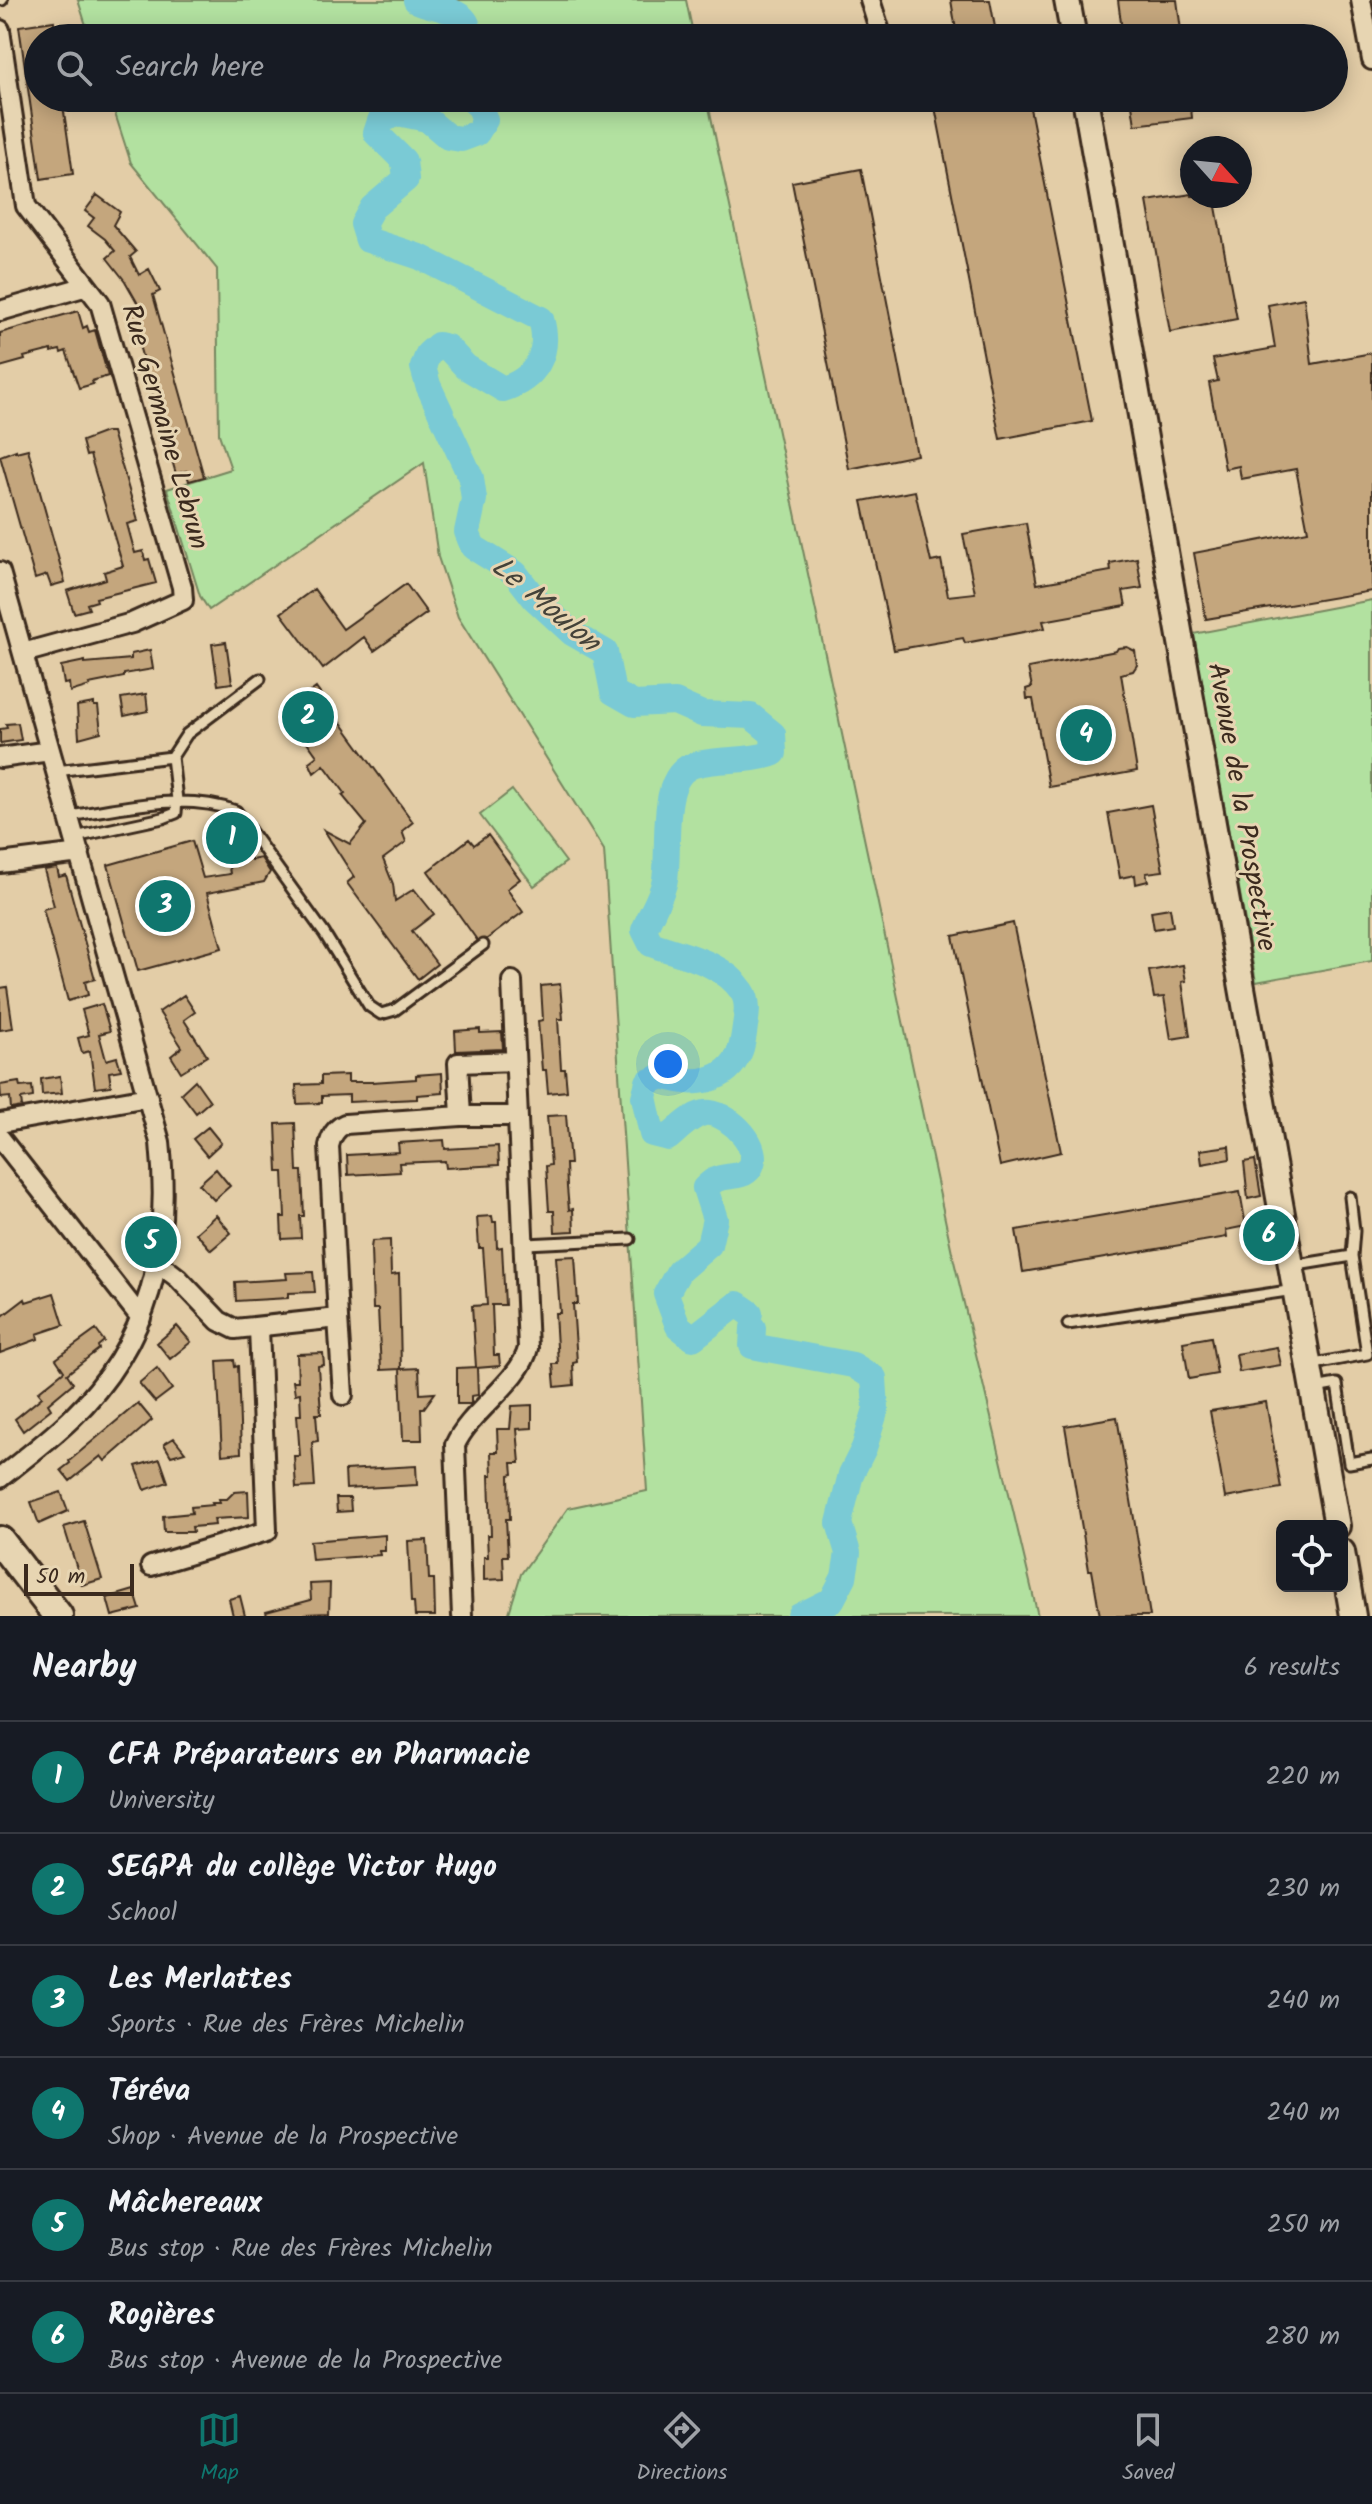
<!DOCTYPE html>
<html lang="en">
<head>
<meta charset="utf-8">
<style>
	:root { --surface:#171b24; --page:#242831; --text:#f1f3f6; --muted:#9ea1a6; --line:#363941; --accent:#0f766e }
	body { margin:0; font-family:Kalam,sans-serif; background:var(--page); color:var(--text) }
	.controls { position:absolute; right:24px; bottom:24px; display:grid; overflow:hidden; border-radius:12px; box-shadow:0 4px 20px #0003 }
	.controls button { width:72px; height:72px; display:grid; place-items:center; padding:0; border:0; border-bottom:2px solid var(--line); background:var(--surface); color:var(--text); font:40px sans-serif }
	.compass { position:absolute; left:1180px; top:136px; width:72px; height:72px; border-radius:50%; background:var(--surface); box-shadow:0 4px 20px #0003; rotate:117deg }
	.scale { position:absolute; left:24px; bottom:20px; width:110px; box-sizing:border-box; padding-left:8px; border:4px solid #3b2a1e; border-top:0; font-size:22px; line-height:28px; white-space:nowrap; color:#3b2a1e; -webkit-text-stroke:6px #e7d5b2; paint-order:stroke }
	.you { position:absolute; left:668px; top:1064px; width:28px; height:28px; margin:-20px; border:6px solid #fff; border-radius:50%; background:#1a73e8; box-shadow:0 0 0 12px #1a73e833 }
	.badge { display:grid; place-items:center; width:52px; height:52px; border-radius:50%; background:var(--accent); color:#fff; font-size:26px; font-weight:700 }
	.pin { position:absolute; translate:-50% -50%; border:4px solid #fff; box-shadow:0 2px 8px #0006 }
	.list { margin:0; padding:0; list-style:none }
	h2 { display:flex; justify-content:space-between; align-items:center; height:104px; margin:0; padding:0 32px; font-size:34px }
	h2 small { font-size:26px; font-weight:400; color:var(--muted) }
	.list li { display:grid; grid-template-columns:52px 1fr auto; gap:24px; align-items:center; box-sizing:border-box; height:112px; padding:0 32px; border-top:2px solid var(--line) }
	.list b { display:block; font-size:30px; white-space:nowrap }
	.list p { margin:0; font-size:26px; white-space:nowrap; color:var(--muted) }
	.list em { font-size:26px; font-style:normal; color:var(--muted) }
	.icon { flex:none; width:44px; height:44px; fill:none; stroke:currentColor; stroke-width:2; stroke-linecap:round; stroke-linejoin:round }
	.map { position:relative; flex:none; width:1372px; height:1616px; overflow:hidden }
	.search { position:absolute; background:var(--surface); box-shadow:0 4px 20px #0003; left:24px; right:24px; top:24px; height:88px; display:flex; align-items:center; gap:20px; box-sizing:border-box; padding:0 28px; border-radius:44px; color:var(--muted); font-size:30px }
	.sheet { height:776px; background:var(--surface) }
	nav { display:flex; justify-content:space-around; align-items:center; box-sizing:border-box; height:112px; border-top:2px solid var(--line); background:var(--surface); font-size:22px; color:var(--muted) }
	nav a { display:grid; justify-items:center; gap:4px }
	nav .on { color:var(--accent) }
	.map>svg:first-child { display:block }
</style>
</head>
<body>
<div class="map">
<svg width="1372" height="1616" viewBox="0 0 1372 1616">
	<rect width="100%" height="100%" fill="#e3cda7"/>
	<filter id="ink" filterUnits="userSpaceOnUse"><feTurbulence type="fractalNoise" baseFrequency=".0125" numOctaves="2"/><feDisplacementMap in="SourceGraphic" scale="16" xChannelSelector="R" yChannelSelector="G"/><feConvolveMatrix kernelMatrix="1 2 1 2 8 2 1 2 1" color-interpolation-filters="sRGB"/></filter>
	<g filter="url(#ink)">
		<!-- green -->
		<path fill="#b2e1a0" stroke="#76865f" stroke-width="2" d="M 78,0 L 686,0 L 694,38 L 90,38 Z
			M 110,98 L 707,98 L 953,1257 L 1038,1616 L 508,1616 L 521,1574 L 568,1508 L 647,1491 L 604,850 L 458,617 L 438,557 L 424,463 L 209,610 L 200,596 L 167,489 L 231,469 L 219,434 L 217,269 L 131,163 Z
			M 1372,600 L 1372,961 L 1256,982 L 1193,634 Z
			M 512,790 L 566,862 L 534,886 L 480,815 Z"/>
		<g fill="none" stroke-linecap="round" stroke-linejoin="round">
			<!-- stream -->
			<path stroke="#618a8c" stroke-width="4" d="M 480,107 L 546,98"/>
			<!-- river -->
			<path stroke="#7acad5" stroke-width="26" d="M 416,0 C 433,10 475,7 467,38
				M 470,98 L 480,107 L 485,120 L 477,133 L 461,139 L 448,137 L 427,119 L 398,113 L 380,121 L 376,133 L 404,161 L 406,179 L 372,208 L 363,224 L 368,240 L 420,257 L 541,319 C 551,353 536,379 503,389 L 466,367 L 447,347 L 438,345 L 428,354 L 423,367 L 428,385 L 471,478 L 474,499 L 467,532 L 473,547 L 515,573 L 535,599 L 572,633 L 605,652 L 613,692 L 634,704 L 675,702 L 702,714 L 751,716 L 773,734 L 774,753 C 748,763 720,757 694,765 C 656,776 672,854 664,884 C 660,899 650,915 644,930 L 651,944 C 681,955 723,962 742,991 C 749,1001 747,1015 745,1026 C 744,1034 743,1043 740,1051 C 727,1084 692,1086 663,1076 L 648,1082 L 644,1097 L 652,1134 L 668,1138 C 679,1129 695,1111 710,1113 C 730,1115 763,1147 750,1168 C 742,1179 726,1174 715,1180 C 711,1182 708,1185 705,1188 L 715,1219 L 709,1245 L 679,1271 L 666,1294 L 678,1326 L 693,1338 L 737,1304 L 750,1313
				M 753,1328 L 752,1346 L 853,1365 L 874,1378 L 876,1409 L 864,1448 L 851,1474 L 839,1523 L 848,1553 L 844,1577 L 832,1600 L 800,1616"/>
		</g>
		<!-- building -->
		<path fill="#c4a67d" stroke="#3b2a1e" stroke-width="2" d="M 951,0 L 990,0 L 997,38 L 957,36 Z
			M 1118,0 L 1177,0 L 1182,38 L 1123,38 Z
			M 54,21 L 56,38 L 38,38 L 38,98 L 62,98 L 73,174 L 41,179 L 19,26 Z
			M 952,98 L 1028,98 L 1092,421 L 1000,439 L 934,102 Z
			M 1131,98 L 1190,98 L 1192,118 L 1135,125 Z
			M 861,169 L 917,455 L 849,469 L 792,182 Z
			M 1192,194 L 1192,196 L 1214,196 L 1237,319 L 1170,332 L 1147,201 Z
			M 97,195 L 120,212 L 113,225 L 136,252 L 130,257 L 139,275 L 149,269 L 160,291 L 153,295 L 204,477 L 189,481 L 186,471 L 176,474 L 130,314 L 141,309 L 125,281 L 107,258 L 115,251 L 105,239 L 88,226 L 94,218 L 85,211 Z
			M 1304,298 L 1312,364 L 1372,353 L 1372,591 L 1206,619 L 1194,553 L 1308,531 L 1296,469 L 1241,479 L 1239,466 L 1225,469 L 1209,383 L 1218,381 L 1213,359 L 1275,348 L 1268,305 Z
			M 78,311 L 83,328 L 87,326 L 89,332 L 95,330 L 108,376 L 92,381 L 93,384 L 79,388 L 66,351 L 61,353 L 60,350 L 51,352 L 51,350 L 24,357 L 25,360 L 0,367 L 0,333 Z
			M 106,432 L 112,432 L 138,521 L 127,524 L 135,553 L 143,551 L 145,560 L 149,559 L 156,583 L 96,598 L 97,601 L 87,604 L 89,609 L 74,613 L 67,591 L 106,579 L 104,572 L 123,566 L 90,455 L 86,456 L 82,441 Z
			M 28,449 L 65,582 L 51,586 L 47,575 L 35,579 L 0,456 L 16,450 L 16,452 Z
			M 915,491 L 931,562 L 941,560 L 948,596 L 975,593 L 963,534 L 1026,523 L 1037,584 L 1111,571 L 1110,563 L 1137,558 L 1142,588 L 1123,591 L 1126,606 L 1043,621 L 1045,628 L 965,643 L 963,638 L 894,650 L 862,501 Z
			M 406,584 L 427,613 L 374,651 L 364,637 L 323,669 L 281,613 L 314,589 L 343,629 Z
			M 226,642 L 232,683 L 218,685 L 212,644 Z
			M 1127,647 L 1135,651 L 1137,665 L 1133,671 L 1121,674 L 1137,771 L 1049,787 L 1033,699 L 1027,699 L 1026,689 L 1032,687 L 1028,668 L 1116,651 L 1118,648 Z
			M 150,650 L 153,669 L 124,674 L 124,677 L 89,684 L 90,686 L 70,692 L 69,683 L 64,684 L 61,666 L 85,661 L 85,663 L 131,659 L 131,654 Z
			M 316,688 L 413,822 L 402,831 L 406,842 L 383,859 L 393,884 L 395,901 L 414,889 L 434,914 L 412,931 L 437,964 L 418,979 L 347,883 L 354,877 L 324,830 L 350,844 L 366,824 L 342,795 L 345,793 L 324,765 L 314,773 L 309,762 L 317,756 L 285,711 Z
			M 146,694 L 148,711 L 124,716 L 121,698 Z
			M 94,703 L 94,706 L 98,706 L 101,732 L 79,738 L 77,706 Z
			M 18,723 L 21,740 L 0,743 L 0,729 L 7,728 L 6,724 Z
			M 1151,805 L 1163,871 L 1146,873 L 1148,881 L 1136,884 L 1135,875 L 1120,878 L 1108,813 Z
			M 238,829 L 241,849 L 249,848 L 251,860 L 261,858 L 270,872 L 264,882 L 207,893 L 222,948 L 138,971 L 108,865 L 192,841 L 203,878 L 230,874 L 224,831 Z
			M 488,835 L 520,879 L 507,889 L 523,912 L 487,939 L 477,940 L 428,871 L 469,839 L 474,845 Z
			M 57,868 L 59,877 L 66,875 L 95,979 L 85,982 L 88,995 L 68,1001 L 43,909 L 54,906 L 44,870 Z
			M 1170,908 L 1173,926 L 1154,929 L 1151,911 Z
			M 1013,923 L 1061,1152 L 1000,1166 L 953,936 Z
			M 1183,965 L 1186,981 L 1182,982 L 1190,1036 L 1171,1039 L 1164,997 L 1154,998 L 1149,971 Z
			M 560,984 L 563,1019 L 558,1019 L 561,1069 L 565,1069 L 567,1091 L 548,1093 L 546,1070 L 542,1070 L 538,1021 L 543,1020 L 541,986 Z
			M 7,987 L 13,1028 L 0,1030 L 0,988 Z
			M 184,995 L 195,1012 L 184,1020 L 207,1056 L 181,1072 L 171,1056 L 182,1047 L 159,1012 Z
			M 102,1004 L 110,1031 L 99,1034 L 106,1060 L 117,1057 L 121,1070 L 109,1072 L 111,1086 L 95,1088 L 90,1051 L 82,1053 L 78,1038 L 89,1035 L 82,1010 Z
			M 480,1029 L 480,1033 L 502,1032 L 503,1049 L 456,1051 L 455,1031 Z
			M 442,1073 L 443,1093 L 417,1095 L 417,1099 L 349,1102 L 349,1095 L 322,1096 L 322,1103 L 297,1104 L 296,1085 L 321,1084 L 321,1076 L 348,1075 L 348,1082 L 372,1082 L 416,1079 L 416,1075 Z
			M 60,1076 L 62,1093 L 42,1095 L 41,1079 Z
			M 195,1080 L 210,1101 L 196,1113 L 181,1093 Z
			M 19,1082 L 20,1087 L 32,1086 L 33,1097 L 21,1099 L 22,1107 L 11,1109 L 10,1097 L 1,1098 L 0,1085 Z
			M 566,1115 L 570,1164 L 566,1164 L 567,1187 L 569,1210 L 573,1209 L 574,1231 L 555,1232 L 554,1211 L 549,1211 L 546,1166 L 551,1165 L 547,1116 Z
			M 295,1123 L 297,1171 L 302,1171 L 304,1216 L 300,1216 L 301,1238 L 282,1239 L 281,1217 L 285,1217 L 283,1172 L 278,1172 L 276,1124 Z
			M 208,1127 L 221,1143 L 207,1156 L 193,1139 Z
			M 444,1140 L 445,1149 L 498,1146 L 499,1165 L 446,1168 L 445,1161 L 399,1163 L 400,1172 L 348,1175 L 347,1155 L 399,1152 L 398,1143 Z
			M 1229,1146 L 1230,1159 L 1202,1164 L 1200,1150 Z
			M 1255,1160 L 1261,1196 L 1248,1199 L 1244,1162 Z
			M 216,1169 L 230,1186 L 214,1200 L 199,1184 Z
			M 1240,1192 L 1246,1226 L 1226,1230 L 1227,1237 L 1023,1272 L 1016,1230 Z
			M 216,1215 L 231,1233 L 211,1250 L 196,1233 Z
			M 492,1216 L 493,1222 L 496,1222 L 497,1248 L 502,1247 L 505,1305 L 492,1305 L 494,1355 L 499,1355 L 500,1366 L 477,1368 L 478,1395 L 471,1396 L 471,1404 L 457,1404 L 457,1368 L 476,1367 L 472,1306 L 487,1305 L 483,1248 L 479,1248 L 477,1217 Z
			M 390,1240 L 391,1275 L 399,1274 L 401,1369 L 381,1370 L 378,1309 L 373,1309 L 371,1248 L 372,1241 Z
			M 575,1256 L 578,1304 L 573,1304 L 577,1362 L 573,1363 L 574,1385 L 555,1387 L 553,1364 L 558,1364 L 555,1313 L 560,1313 L 556,1257 Z
			M 313,1272 L 315,1292 L 288,1293 L 288,1298 L 236,1301 L 235,1282 L 287,1279 L 286,1273 Z
			M 54,1293 L 64,1325 L 37,1334 L 38,1339 L 0,1353 L 0,1318 L 25,1299 L 26,1302 Z
			M 177,1326 L 191,1342 L 170,1359 L 157,1343 Z
			M 96,1330 L 104,1341 L 98,1346 L 99,1349 L 67,1374 L 73,1383 L 48,1404 L 51,1409 L 23,1431 L 15,1419 L 42,1397 L 38,1392 L 64,1371 L 56,1359 Z
			M 1211,1337 L 1217,1374 L 1189,1379 L 1183,1342 Z
			M 1277,1347 L 1281,1365 L 1239,1372 L 1236,1354 Z
			M 323,1353 L 324,1365 L 318,1366 L 321,1414 L 316,1414 L 318,1441 L 312,1442 L 315,1487 L 296,1488 L 294,1456 L 300,1456 L 297,1415 L 301,1415 L 300,1393 L 295,1394 L 293,1381 L 298,1381 L 297,1354 Z
			M 234,1360 L 235,1367 L 238,1366 L 241,1453 L 222,1455 L 217,1361 Z
			M 157,1368 L 172,1389 L 155,1402 L 139,1383 Z
			M 419,1368 L 420,1394 L 435,1393 L 424,1408 L 421,1408 L 422,1440 L 403,1440 L 400,1369 Z
			M 1266,1402 L 1281,1488 L 1225,1498 L 1210,1411 Z
			M 138,1403 L 152,1420 L 105,1461 L 101,1456 L 70,1481 L 61,1470 L 70,1463 L 69,1461 Z
			M 532,1405 L 532,1428 L 517,1429 L 520,1463 L 512,1463 L 513,1474 L 509,1475 L 510,1519 L 506,1519 L 508,1556 L 503,1556 L 504,1579 L 484,1580 L 484,1557 L 488,1557 L 487,1535 L 491,1535 L 489,1475 L 492,1475 L 491,1452 L 498,1452 L 497,1429 L 510,1429 L 512,1406 Z
			M 1117,1417 L 1143,1572 L 1150,1616 L 1100,1616 L 1092,1570 L 1089,1570 L 1065,1426 Z
			M 174,1438 L 185,1452 L 171,1456 L 164,1444 Z
			M 160,1459 L 168,1482 L 145,1490 L 136,1466 Z
			M 416,1466 L 417,1485 L 346,1489 L 345,1470 Z
			M 248,1491 L 249,1517 L 214,1519 L 215,1525 L 192,1527 L 193,1532 L 164,1532 L 163,1516 L 192,1513 L 191,1507 L 213,1505 L 212,1503 L 220,1503 L 219,1499 L 227,1499 L 234,1492 Z
			M 61,1492 L 68,1511 L 39,1524 L 31,1502 Z
			M 336,1498 L 350,1498 L 351,1511 L 337,1512 Z
			M 84,1521 L 102,1579 L 82,1585 L 64,1527 Z
			M 385,1535 L 385,1551 L 379,1551 L 380,1555 L 312,1560 L 310,1541 Z
			M 427,1540 L 429,1579 L 434,1579 L 435,1616 L 415,1616 L 414,1602 L 411,1602 L 408,1541 Z
			M 330,1583 L 329,1613 L 305,1614 L 305,1616 L 267,1616 L 266,1612 L 311,1600 L 310,1584 Z
			M 134,1590 L 140,1609 L 112,1616 L 107,1598 Z
			M 240,1596 L 245,1616 L 233,1616 L 229,1599 Z"/>
		<g fill="none" stroke-linecap="round" stroke-linejoin="round">
			<!-- service casing -->
			<g stroke="#3b2a1e" stroke-width="15">
				<path id="service" d="M 0,0 L 2,0
					M 172,757 L 187,734 L 260,679
					M 56,771 L 172,757 L 177,800 L 176,813 L 163,818 L 75,837
					M 69,816 C 124,808 182,792 236,811 L 324,933 L 369,1006 L 381,1014 L 395,1010 L 483,945
					M 526,1244 L 630,1239
					M 1291,1266 L 1352,1256
					M 1068,1324 L 1294,1290
					M 1309,1365 L 1367,1354 L 1352,1256 L 1354,1231 L 1350,1197
					M 1315,1388 L 1337,1384 L 1349,1463 L 1372,1459"/>
			</g>
			<!-- minor casing -->
			<g stroke="#3b2a1e" stroke-width="24">
				<path id="minor" d="M 870,0 L 882,38
					M 1361,0 L 1372,60
					M 0,30 L 26,206 L 100,303 L 182,587 L 183,600 L 132,623 L 23,653
					M 0,311 L 87,286
					M 0,572 L 160,1142 C 171,1250 151,1341 71,1419 C 49,1440 24,1459 0,1478
					M 0,758 L 50,751
					M 0,863 L 80,853
					M 461,1116 L 458,1063 L 515,1061
					M 0,1123 L 148,1097
					M 0,1138 L 141,1318
					M 157,1262 L 178,1278 L 219,1321 L 235,1329 L 338,1318 L 329,1146 C 331,1136 336,1128 345,1124 L 461,1116 L 516,1116
					M 338,1318 L 343,1395
					M 151,1566 L 267,1531 L 259,1328
					M 462,1616 L 455,1445 C 470,1411 521,1381 528,1348 L 512,981"/>
			</g>
			<!-- secondary casing -->
			<g stroke="#3b2a1e" stroke-width="30">
				<path id="secondary" d="M 1067,0 L 1074,38
					M 1085,98 L 1337,1526
					M 1342,1552 L 1353,1616"/>
			</g>
			<!-- primary casing -->
			<g stroke="#3b2a1e" stroke-width="34">
				<path id="primary" d="M 0,1541 L 58,1616"/>
			</g>
			<!-- service -->
			<use href="#service" stroke="#e7d5b2" stroke-width="9"/>
			<!-- minor -->
			<use href="#minor" stroke="#e7d5b2" stroke-width="18"/>
			<!-- secondary -->
			<use href="#secondary" stroke="#e7d5b2" stroke-width="24"/>
			<!-- primary -->
			<use href="#primary" stroke="#e7d5b2" stroke-width="28"/>
		</g>
	</g>
	<g text-anchor="middle" dominant-baseline="central" stroke-width="6" stroke-linejoin="round" paint-order="stroke">
		<!-- street labels -->
		<g font-size="28" fill="#3b2a1e" stroke="#e7d5b2">
			<text transform="translate(164 427) rotate(74)">Rue Germaine Lebrun</text>
			<text transform="translate(1241 807) rotate(80)">Avenue de la Prospective</text>
		</g>
		<!-- water labels -->
		<g font-size="30" font-style="italic" fill="#444239" stroke="#e7d5b2">
			<text transform="translate(545 605) rotate(40)">Le Moulon</text>
		</g>
	</g>
</svg>
<div class="controls">
<button><svg class="icon" aria-label="locate" viewBox="0 0 24 24"><circle cx="12" cy="12" r="6"/><path d="M12 2v4M12 18v4M2 12h4M18 12h4"/></svg></button>
</div>
<svg class="compass" viewBox="-18 -18 36 36"><path d="M0-13l5 13h-10z" fill="#e53935"/><path d="M0 13l5-13h-10z" fill="#9ea1a6"/></svg>
<div class="scale">50 m</div>
<div class="you"></div>
<div class="pin badge" style="left:232px;top:838px">1</div>
<div class="pin badge" style="left:308px;top:717px">2</div>
<div class="pin badge" style="left:165px;top:906px">3</div>
<div class="pin badge" style="left:1086px;top:735px">4</div>
<div class="pin badge" style="left:151px;top:1242px">5</div>
<div class="pin badge" style="left:1269px;top:1235px">6</div>
<div class="search"><svg class="icon" aria-label="search" viewBox="0 0 24 24"><circle cx="10" cy="10" r="6"/><path d="M15 15l6 6"/></svg>Search here</div>
</div>
<section class="sheet">
<h2>Nearby<small>6 results</small></h2>
<ul class="list">
<li><span class="badge">1</span><div><b>CFA Préparateurs en Pharmacie</b><p>University</p></div><em>220 m</em></li>
<li><span class="badge">2</span><div><b>SEGPA du collège Victor Hugo</b><p>School</p></div><em>230 m</em></li>
<li><span class="badge">3</span><div><b>Les Merlattes</b><p>Sports · Rue des Frères Michelin</p></div><em>240 m</em></li>
<li><span class="badge">4</span><div><b>Téréva</b><p>Shop · Avenue de la Prospective</p></div><em>240 m</em></li>
<li><span class="badge">5</span><div><b>Mâchereaux</b><p>Bus stop · Rue des Frères Michelin</p></div><em>250 m</em></li>
<li><span class="badge">6</span><div><b>Rogières</b><p>Bus stop · Avenue de la Prospective</p></div><em>280 m</em></li>
</ul>
</section>
<nav>
<a class="on"><svg class="icon" aria-label="map" viewBox="0 0 24 24"><path d="M3 6l6-2 6 2 6-2v14l-6 2-6-2-6 2zM9 4v14M15 6v14"/></svg>Map</a>
<a><svg class="icon" aria-label="directions" viewBox="0 0 24 24"><path d="M12 3l9 9-9 9-9-9zM9 14v-3h6M13 9l2 2-2 2"/></svg>Directions</a>
<a><svg class="icon" aria-label="saved" viewBox="0 0 24 24"><path d="M7 4h10v16l-5-4-5 4z"/></svg>Saved</a>
</nav>
</body>
</html>
